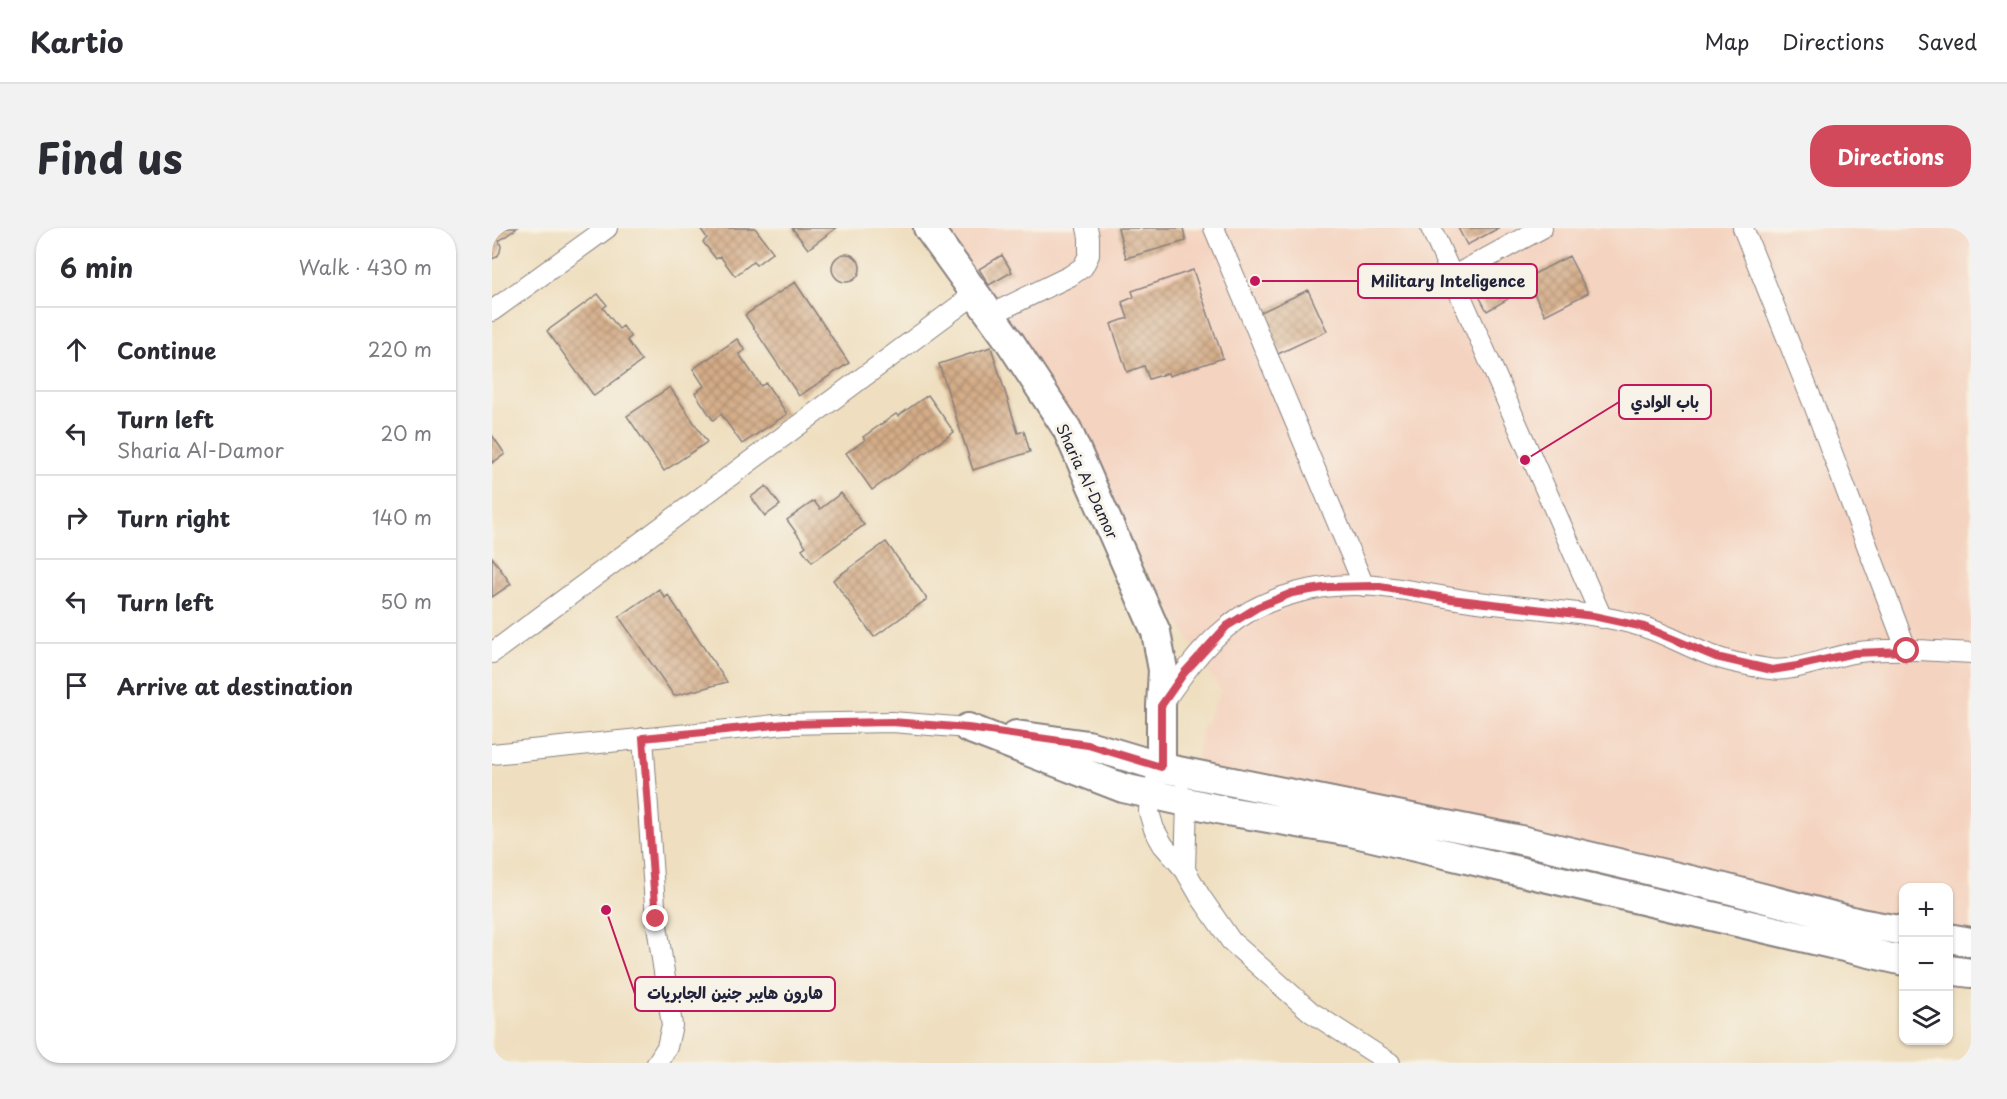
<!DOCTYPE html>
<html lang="en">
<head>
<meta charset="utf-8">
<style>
	:root { --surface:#fff; --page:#f2f2f3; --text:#2b2b33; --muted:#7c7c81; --line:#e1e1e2; --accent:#d1495b }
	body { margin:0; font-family:"Playpen Sans","Playpen Sans Arabic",sans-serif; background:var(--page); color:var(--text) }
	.controls { position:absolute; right:18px; bottom:18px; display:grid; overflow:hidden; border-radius:12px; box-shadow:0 2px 4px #0004 }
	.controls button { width:54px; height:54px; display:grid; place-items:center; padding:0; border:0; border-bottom:2px solid var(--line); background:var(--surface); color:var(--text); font:30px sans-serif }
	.stop { position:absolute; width:18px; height:18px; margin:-14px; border:4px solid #d1495b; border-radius:50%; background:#fff }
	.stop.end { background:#d1495b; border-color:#fff; box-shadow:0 2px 6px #0008 }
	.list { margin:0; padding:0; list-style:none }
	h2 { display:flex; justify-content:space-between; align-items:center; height:78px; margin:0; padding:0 24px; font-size:26px }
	h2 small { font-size:20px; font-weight:400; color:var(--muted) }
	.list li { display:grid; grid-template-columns:39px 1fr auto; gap:18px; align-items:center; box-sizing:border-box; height:84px; padding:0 24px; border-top:2px solid var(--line) }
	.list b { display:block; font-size:22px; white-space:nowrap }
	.list p { margin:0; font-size:20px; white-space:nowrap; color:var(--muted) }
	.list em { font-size:20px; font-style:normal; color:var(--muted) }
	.icon { flex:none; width:33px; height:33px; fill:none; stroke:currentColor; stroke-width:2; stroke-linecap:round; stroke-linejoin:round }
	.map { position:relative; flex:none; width:1479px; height:835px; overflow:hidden; border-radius:24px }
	header { display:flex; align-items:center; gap:36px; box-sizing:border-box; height:84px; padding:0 30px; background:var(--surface); border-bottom:2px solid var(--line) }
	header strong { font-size:28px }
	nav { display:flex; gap:33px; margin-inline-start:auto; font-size:21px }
	.intro { display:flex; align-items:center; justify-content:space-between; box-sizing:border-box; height:144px; padding:0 36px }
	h1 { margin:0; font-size:42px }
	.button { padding:15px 27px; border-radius:24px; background:var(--accent); color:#fff; font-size:21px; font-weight:700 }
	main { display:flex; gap:36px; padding:0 36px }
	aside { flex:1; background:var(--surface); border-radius:24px; box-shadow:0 2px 4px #0004 }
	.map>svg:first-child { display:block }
</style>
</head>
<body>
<header>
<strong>Kartio</strong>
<nav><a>Map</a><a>Directions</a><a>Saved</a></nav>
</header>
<div class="intro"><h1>Find us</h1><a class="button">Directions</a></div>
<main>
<aside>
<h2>6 min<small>Walk · 430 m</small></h2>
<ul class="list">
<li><svg class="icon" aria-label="ahead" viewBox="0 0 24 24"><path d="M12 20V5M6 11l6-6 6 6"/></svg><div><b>Continue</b></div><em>220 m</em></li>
<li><svg class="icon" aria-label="left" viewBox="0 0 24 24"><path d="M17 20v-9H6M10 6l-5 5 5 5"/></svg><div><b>Turn left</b><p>Sharia Al-Damor</p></div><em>20 m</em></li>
<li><svg class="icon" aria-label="right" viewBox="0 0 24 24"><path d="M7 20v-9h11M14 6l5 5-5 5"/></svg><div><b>Turn right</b></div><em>140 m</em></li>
<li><svg class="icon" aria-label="left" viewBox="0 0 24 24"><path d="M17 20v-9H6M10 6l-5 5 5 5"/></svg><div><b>Turn left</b></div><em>50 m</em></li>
<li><svg class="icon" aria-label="arrive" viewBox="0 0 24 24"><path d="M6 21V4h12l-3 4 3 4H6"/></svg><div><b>Arrive at destination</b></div></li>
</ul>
</aside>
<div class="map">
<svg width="1479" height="835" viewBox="0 0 1479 835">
	<defs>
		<pattern id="building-cross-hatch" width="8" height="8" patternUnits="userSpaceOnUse" patternTransform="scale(1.5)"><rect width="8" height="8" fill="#d4ac87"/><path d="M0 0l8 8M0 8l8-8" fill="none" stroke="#ac8c70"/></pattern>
	</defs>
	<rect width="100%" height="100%" fill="#f7f3e8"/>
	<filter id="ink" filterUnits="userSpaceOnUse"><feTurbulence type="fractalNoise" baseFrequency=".0167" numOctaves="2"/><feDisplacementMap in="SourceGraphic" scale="12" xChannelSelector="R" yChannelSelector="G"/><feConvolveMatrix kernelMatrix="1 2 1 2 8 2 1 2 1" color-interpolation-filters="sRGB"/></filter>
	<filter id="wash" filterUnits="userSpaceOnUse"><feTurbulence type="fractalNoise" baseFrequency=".008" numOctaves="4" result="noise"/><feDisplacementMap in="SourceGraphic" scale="24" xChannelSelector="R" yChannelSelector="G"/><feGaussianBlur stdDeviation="1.35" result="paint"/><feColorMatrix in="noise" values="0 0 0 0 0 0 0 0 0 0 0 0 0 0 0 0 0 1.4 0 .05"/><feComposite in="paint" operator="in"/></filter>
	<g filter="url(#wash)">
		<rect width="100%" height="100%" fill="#efdfc0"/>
		<!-- built -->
		<path fill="#f4d3c0" d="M 445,0 L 1479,0 L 1479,741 L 1457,738 L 1456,660 L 1412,660 L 1411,726 L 702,552 L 709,502 L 729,464 Z"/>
		<g id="blocks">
			<!-- building -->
			<path fill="url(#building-cross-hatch)" d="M 0,0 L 25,0 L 7,13 L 9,18 L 8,24 L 5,29 L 0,31 Z
				M 208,0 L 263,0 L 281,24 L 264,37 L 261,34 L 243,48 L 228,28 L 224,31 L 211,14 L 215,10 Z
				M 300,0 L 344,0 L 316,21 Z
				M 626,0 L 691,0 L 694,13 L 634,30 Z
				M 966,0 L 1007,0 L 975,17 Z
				M340 40a14 14 0 1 1 28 0a14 14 0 1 1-28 0Z
				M 510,27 L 520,44 L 497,57 L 487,41 Z
				M 1077,28 L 1096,65 L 1053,87 L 1034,50 Z
				M 701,42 L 731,130 L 677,148 L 676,145 L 657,151 L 652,138 L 635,144 L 619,96 L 636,90 L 630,74 L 642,69 L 640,63 Z
				M 303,54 L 357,135 L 307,168 L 253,87 Z
				M 1007,54 L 1016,71 L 995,83 L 986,66 Z
				M 816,62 L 835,103 L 786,126 L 767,85 Z
				M 106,66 L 115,77 L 111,80 L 127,101 L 131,98 L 139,109 L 135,112 L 150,133 L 102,168 L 55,103 Z
				M 245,111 L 253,122 L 247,126 L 269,158 L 274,155 L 295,186 L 250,216 L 229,186 L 221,192 L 203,165 L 212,158 L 201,141 Z
				M 499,119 L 526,205 L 532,203 L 538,224 L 481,242 L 447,136 Z
				M 178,159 L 215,214 L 172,243 L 135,188 Z
				M 436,167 L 462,204 L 380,262 L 354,225 L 373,212 L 371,209 L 404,186 L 406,188 Z
				M 0,207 L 13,226 L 0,235 Z
				M 274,258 L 288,277 L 273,288 L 259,269 Z
				M 349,265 L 372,297 L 320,334 L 310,321 L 314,318 L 295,292 L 322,273 L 328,281 Z
				M 394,314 L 435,371 L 382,409 L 341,352 Z
				M 0,329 L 19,356 L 0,369 Z
				M 167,361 L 173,370 L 176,367 L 235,454 L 182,468 L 127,389 Z"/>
		</g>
	</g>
	<g filter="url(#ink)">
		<use href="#blocks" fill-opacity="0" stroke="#88807e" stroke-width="1.5"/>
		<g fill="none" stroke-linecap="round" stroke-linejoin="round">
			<!-- street casing -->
			<g stroke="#88807e" stroke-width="22">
				<path id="street" d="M 722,0 L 872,358
					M 939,0 L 1110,390
					M 1251,0 L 1322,177 L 1415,423
					M 960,49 L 1050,0
					M 0,83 L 115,0
					M 498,87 L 578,48 L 591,39 L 597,27 L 597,9 L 595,0
					M 0,425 L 483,66
					M 670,476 C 689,449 708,421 734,400 C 772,367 834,353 883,358 C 918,361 952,370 986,374 C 1039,381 1102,383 1152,399 C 1177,407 1199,421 1224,429 C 1240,435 1259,438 1277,441 C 1299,445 1338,429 1361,425 C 1399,419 1441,423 1479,425
					M 151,510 L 164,691 L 180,797 L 175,819 L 165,835
					M 0,526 L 293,496 L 400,494 L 476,500
					M 662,556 L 658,566 L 657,584 L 662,601 L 671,617 L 693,642 L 708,668 L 739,713 L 819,784 L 898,835
					M 689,566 L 695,574 L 693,642"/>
			</g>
			<!-- secondary casing -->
			<g stroke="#88807e" stroke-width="32">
				<path id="secondary" d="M 436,0 L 518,114 L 575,201 L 664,404 L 671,442 L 669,478 L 669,539
					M 476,500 L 631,560 L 735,583 L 859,604 L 1412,733
					M 524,507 L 596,517 L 676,541 L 1024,611 L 1232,660 L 1368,695 L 1412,703
					M 1456,710 L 1479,714
					M 1456,742 L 1479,745"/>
			</g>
			<!-- street -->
			<use href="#street" stroke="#fff" stroke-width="20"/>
			<!-- secondary -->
			<use href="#secondary" stroke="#fff" stroke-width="28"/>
		</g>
	</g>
	<g fill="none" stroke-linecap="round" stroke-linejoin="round" filter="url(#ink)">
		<!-- route -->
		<path stroke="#d1495b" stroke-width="8" d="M 164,691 L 151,510 L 293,496 L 400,494 L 476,500 L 596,517 L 669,539 L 669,478 L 692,445 L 735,398 L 766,379 L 800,365 L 837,359 L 882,358 L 959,371 L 1101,388 L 1152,399 L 1224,429 L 1280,442 L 1305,438 L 1362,425 L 1415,423"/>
	</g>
	<g text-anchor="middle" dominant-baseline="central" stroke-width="6" stroke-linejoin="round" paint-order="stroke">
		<!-- street labels -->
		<g font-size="15" fill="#22223b" stroke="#f7f3e8">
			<text transform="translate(596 253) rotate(65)">Sharia Al-Damor</text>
		</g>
	</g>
	<!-- callouts -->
	<path fill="none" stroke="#c2185b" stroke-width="2" d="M763 53L866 53M1033 232L1127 174M114 682L143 766"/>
	<g fill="#c2185b" stroke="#f7f3e8" stroke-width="2">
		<circle cx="763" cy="53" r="6"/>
		<circle cx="1033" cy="232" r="6"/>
		<circle cx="114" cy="682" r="6"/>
	</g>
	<g fill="#f7f3e8" stroke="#c2185b" stroke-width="2">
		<rect x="866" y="36" width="179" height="34" rx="6"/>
		<rect x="1127" y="157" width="92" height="34" rx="6"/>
		<rect x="143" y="749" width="200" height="34" rx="6"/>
	</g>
	<g font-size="16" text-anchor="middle" font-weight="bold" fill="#22223b">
		<text x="956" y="59">Military Inteligence</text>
		<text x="1173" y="180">باب الوادي</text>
		<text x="243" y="771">هارون هايبر جنين الجابريات</text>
	</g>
</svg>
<div class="controls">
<button>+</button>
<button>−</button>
<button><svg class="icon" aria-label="layers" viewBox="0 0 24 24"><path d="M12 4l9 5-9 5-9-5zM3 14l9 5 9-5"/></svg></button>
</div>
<div class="stop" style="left:1415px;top:423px"></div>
<div class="stop end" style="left:164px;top:691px"></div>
</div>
</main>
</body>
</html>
